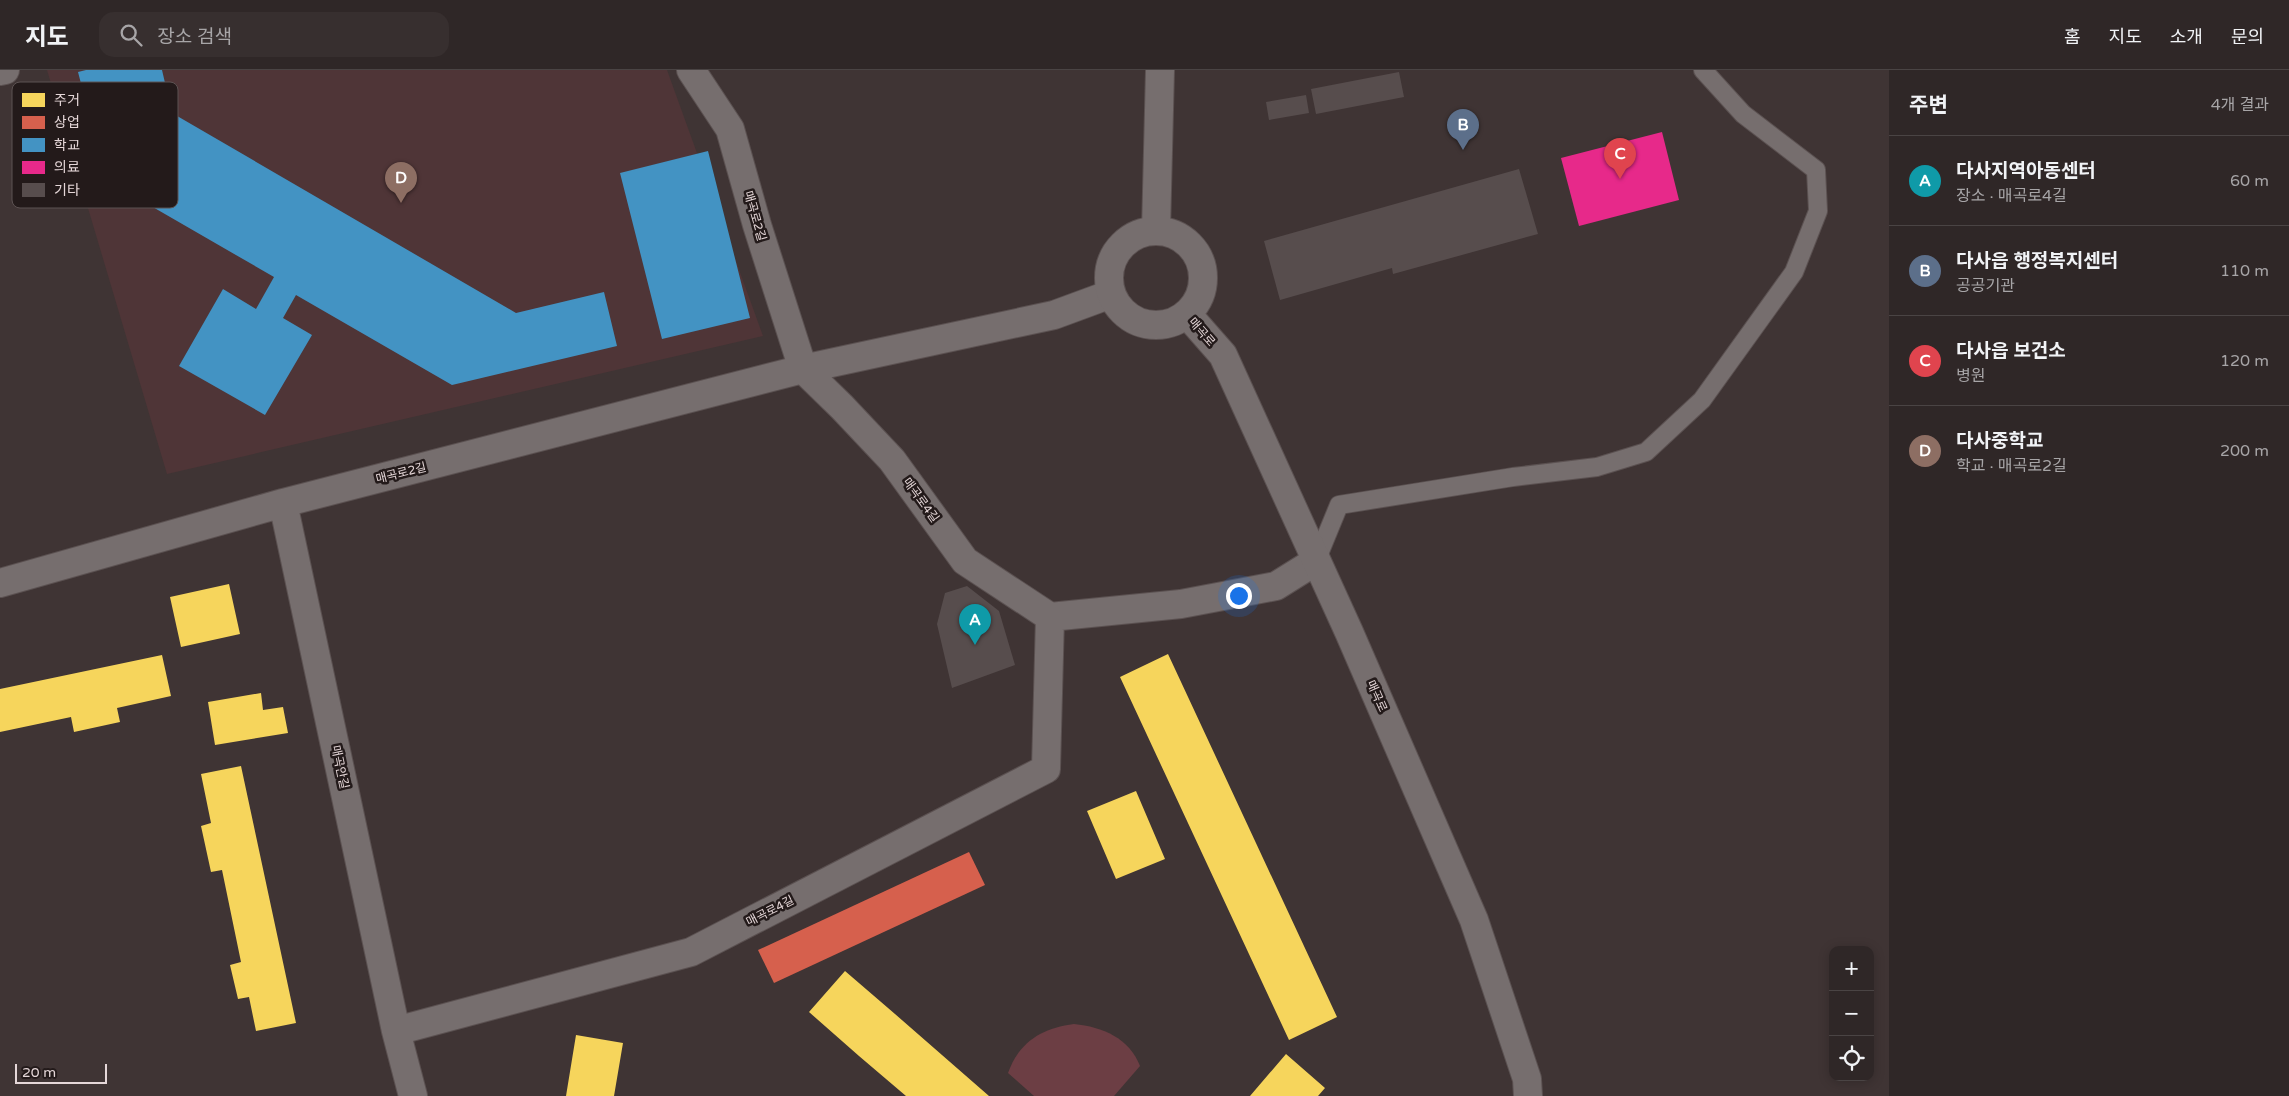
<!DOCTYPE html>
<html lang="ko">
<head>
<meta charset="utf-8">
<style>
	:root { --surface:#2f2727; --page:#372f2f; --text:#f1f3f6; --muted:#a7a5a7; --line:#4a4444; --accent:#8bbbb9 }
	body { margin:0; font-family:"Varela Round","Noto Sans KR",sans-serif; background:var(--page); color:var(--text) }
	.controls { position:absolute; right:15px; bottom:15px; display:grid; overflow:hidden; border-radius:10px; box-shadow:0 2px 12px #0003 }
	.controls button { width:45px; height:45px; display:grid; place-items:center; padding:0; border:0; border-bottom:1px solid var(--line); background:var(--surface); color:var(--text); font:25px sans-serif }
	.scale { position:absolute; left:15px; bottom:12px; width:92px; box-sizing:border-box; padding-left:5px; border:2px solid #e5d7d8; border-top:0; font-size:14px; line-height:18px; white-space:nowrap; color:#e5d7d8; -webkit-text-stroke:4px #231a1a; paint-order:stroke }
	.you { position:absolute; left:1238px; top:525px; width:18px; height:18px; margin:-12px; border:4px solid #fff; border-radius:50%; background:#1a73e8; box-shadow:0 0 0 8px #1a73e833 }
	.badge { display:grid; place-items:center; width:32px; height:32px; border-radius:50%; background:var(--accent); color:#fff; font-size:16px; font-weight:700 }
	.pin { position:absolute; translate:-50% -41px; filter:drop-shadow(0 1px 2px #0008) }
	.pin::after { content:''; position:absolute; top:26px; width:18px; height:15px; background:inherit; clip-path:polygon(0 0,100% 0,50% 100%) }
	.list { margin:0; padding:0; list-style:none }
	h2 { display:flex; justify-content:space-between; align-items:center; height:65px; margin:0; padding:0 20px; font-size:21px }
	h2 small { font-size:16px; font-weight:400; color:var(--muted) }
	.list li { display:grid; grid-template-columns:32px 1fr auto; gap:15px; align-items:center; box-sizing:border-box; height:90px; padding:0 20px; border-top:1px solid var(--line) }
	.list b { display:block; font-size:19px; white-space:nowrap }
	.list p { margin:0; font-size:16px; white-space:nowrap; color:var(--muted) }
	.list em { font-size:16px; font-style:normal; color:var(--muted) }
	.icon { flex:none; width:28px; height:28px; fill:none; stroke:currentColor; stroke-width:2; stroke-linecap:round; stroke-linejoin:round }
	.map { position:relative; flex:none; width:1889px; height:1026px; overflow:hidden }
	header { display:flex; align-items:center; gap:30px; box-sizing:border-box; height:70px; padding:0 25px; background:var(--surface); border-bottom:1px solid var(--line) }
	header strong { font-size:24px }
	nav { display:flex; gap:28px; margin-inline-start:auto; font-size:18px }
	.search { width:350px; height:45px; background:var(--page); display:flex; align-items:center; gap:12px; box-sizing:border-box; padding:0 18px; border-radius:15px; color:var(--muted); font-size:19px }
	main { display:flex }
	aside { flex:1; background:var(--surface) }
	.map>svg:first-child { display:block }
</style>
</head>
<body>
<header>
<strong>지도</strong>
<div class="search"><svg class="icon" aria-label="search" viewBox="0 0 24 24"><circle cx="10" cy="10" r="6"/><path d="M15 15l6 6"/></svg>장소 검색</div>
<nav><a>홈</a><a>지도</a><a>소개</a><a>문의</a></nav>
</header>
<main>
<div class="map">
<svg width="1889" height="1026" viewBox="0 0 1889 1026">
	<rect width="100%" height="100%" fill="#3f3434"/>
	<!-- built -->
	<path fill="#4f3537" d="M 47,0 L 667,0 L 763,266 L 167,404 Z"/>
	<!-- green -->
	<path fill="#6c3e44" d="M 1074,954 C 1103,957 1129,968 1140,996 L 1114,1026 L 1034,1026 L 1008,1003 C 1019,972 1042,958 1074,954 Z"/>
	<!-- homes -->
	<path fill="#f6d55c" d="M 229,514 L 240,564 L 181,577 L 170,527 Z
		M 1168,584 L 1337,947 L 1289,970 L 1120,607 Z
		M 162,585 L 171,626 L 117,638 L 120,652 L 74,662 L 71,647 L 0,662 L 0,619 Z
		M 261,623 L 263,640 L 283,637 L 288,663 L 215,675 L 208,632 Z
		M 241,696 L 296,953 L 256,961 L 249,927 L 238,929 L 230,895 L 241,892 L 222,800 L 211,802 L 201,756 L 211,753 L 201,704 Z
		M 1136,721 L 1165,789 L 1116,809 L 1087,741 Z
		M 845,901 L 895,944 L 989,1026 L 906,1026 L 859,986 L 809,942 Z
		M 576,965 L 623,973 L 614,1026 L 566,1026 Z
		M 1286,984 L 1325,1018 L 1318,1026 L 1250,1026 Z"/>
	<!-- shops -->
	<path fill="#d6604d" d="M 969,782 L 985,815 L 774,913 L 758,880 Z"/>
	<!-- schools -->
	<path fill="#4393c3" d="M 86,0 L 162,0 L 172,43 L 516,243 L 604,222 L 617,276 L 452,315 L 296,225 L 283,248 L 312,265 L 265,345 L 179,296 L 223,219 L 256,239 L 274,207 L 106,110 L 78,2 Z
		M 708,81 L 750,248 L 662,269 L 620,103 Z"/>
	<!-- health -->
	<path fill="#e7298a" d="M 1662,62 L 1679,130 L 1579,156 L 1561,88 Z"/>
	<!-- building -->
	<path fill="#574d4d" d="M 1399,2 L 1404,27 L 1316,44 L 1311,19 Z
		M 1306,25 L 1309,43 L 1269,50 L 1266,32 Z
		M 1519,99 L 1538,164 L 1393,204 L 1392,198 L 1280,230 L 1264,171 Z
		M 967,516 L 999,541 L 1015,595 L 952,618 L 937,554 L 945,523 Z"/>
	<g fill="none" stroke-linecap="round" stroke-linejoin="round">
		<!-- service casing -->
		<g stroke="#5b5151" stroke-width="20">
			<path id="service" d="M 1316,491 L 1339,435 L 1513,407 L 1597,397 L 1646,382 L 1702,330 L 1794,202 L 1818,141 L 1816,100 L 1743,44 L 1703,0"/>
		</g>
		<!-- minor casing -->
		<g stroke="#5b5151" stroke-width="30">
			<path id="minor" d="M 691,0 L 730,59 L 757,155 L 803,299 L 842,337 L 892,390 L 965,491 L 1050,547
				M 0,1 L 5,0
				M 283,433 L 396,961 L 413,1026
				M 0,513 L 283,433 L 803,299 L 1054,245 L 1111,224
				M 396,961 L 691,882 L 1046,699 L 1050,547 L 1181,534 L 1276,516 L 1316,491"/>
		</g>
		<!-- tertiary casing -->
		<g stroke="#5b5151" stroke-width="30">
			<path id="tertiary" d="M 1156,161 L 1160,0
				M1109 208a47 47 0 1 1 94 0a47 47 0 1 1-94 0Z
				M 1187,244 L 1223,285 L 1349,562 L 1474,850 L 1527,1009 L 1528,1026"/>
		</g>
		<!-- service -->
		<use href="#service" stroke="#766e6e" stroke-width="18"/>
		<!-- minor -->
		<use href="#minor" stroke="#766e6e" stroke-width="28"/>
		<!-- tertiary -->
		<use href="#tertiary" stroke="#766e6e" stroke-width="28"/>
	</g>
	<g text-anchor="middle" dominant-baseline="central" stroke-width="5" stroke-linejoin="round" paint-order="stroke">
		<!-- street labels -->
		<g font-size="12" fill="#e5d7d8" stroke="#231a1a">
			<text transform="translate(755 146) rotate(74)">매곡로2길</text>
			<text transform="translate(1202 262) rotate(49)">매곡로</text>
			<text transform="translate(401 403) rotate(-14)">매곡로2길</text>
			<text transform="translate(921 430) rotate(54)">매곡로4길</text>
			<text transform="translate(1377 626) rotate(66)">매곡로</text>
			<text transform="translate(340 697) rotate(78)">매곡안길</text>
			<text transform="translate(770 841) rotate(-27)">매곡로4길</text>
		</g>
	</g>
	<!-- legend -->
	<rect x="12" y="12" width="166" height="126" rx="8" fill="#231a1a" stroke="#5d5353" stroke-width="1"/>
	<rect x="22" y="23" width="23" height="14" fill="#f6d55c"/>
	<rect x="22" y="46" width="23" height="13" fill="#d6604d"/>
	<rect x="22" y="68" width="23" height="14" fill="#4393c3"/>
	<rect x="22" y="91" width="23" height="13" fill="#e7298a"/>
	<rect x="22" y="113" width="23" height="14" fill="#574d4d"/>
	<g font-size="14" fill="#e5d7d8">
		<text x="54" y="35">주거</text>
		<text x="54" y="57">상업</text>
		<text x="54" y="80">학교</text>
		<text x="54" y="102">의료</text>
		<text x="54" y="125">기타</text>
	</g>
</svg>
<div class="controls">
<button>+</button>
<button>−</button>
<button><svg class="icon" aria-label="locate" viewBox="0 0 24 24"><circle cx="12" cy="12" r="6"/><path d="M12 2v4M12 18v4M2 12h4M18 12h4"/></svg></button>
</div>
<div class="scale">20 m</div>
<div class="you"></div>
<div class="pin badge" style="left:975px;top:575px;background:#0f9aa8">A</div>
<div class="pin badge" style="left:1463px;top:80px;background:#5c6f8a">B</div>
<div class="pin badge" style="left:1620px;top:109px;background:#e0444e">C</div>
<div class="pin badge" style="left:401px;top:133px;background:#8d6e63">D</div>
</div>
<aside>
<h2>주변<small>4개 결과</small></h2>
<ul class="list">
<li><span class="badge" style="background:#0f9aa8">A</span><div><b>다사지역아동센터</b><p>장소 · 매곡로4길</p></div><em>60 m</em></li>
<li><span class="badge" style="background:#5c6f8a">B</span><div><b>다사읍 행정복지센터</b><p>공공기관</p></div><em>110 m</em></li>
<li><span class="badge" style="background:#e0444e">C</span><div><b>다사읍 보건소</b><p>병원</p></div><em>120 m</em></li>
<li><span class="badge" style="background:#8d6e63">D</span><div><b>다사중학교</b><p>학교 · 매곡로2길</p></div><em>200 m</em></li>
</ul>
</aside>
</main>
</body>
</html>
